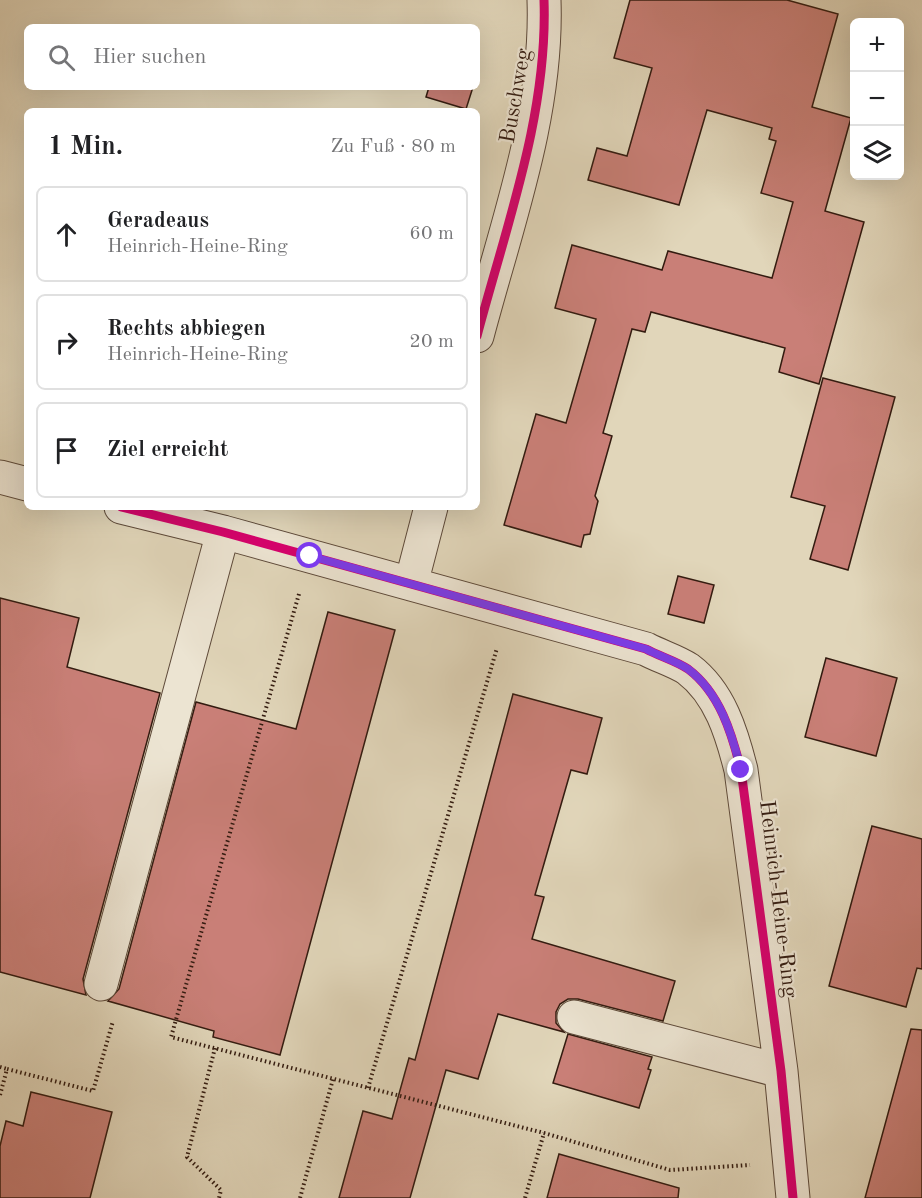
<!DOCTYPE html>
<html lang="de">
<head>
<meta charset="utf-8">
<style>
	:root { --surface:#fff; --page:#f2f2f2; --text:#202124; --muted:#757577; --line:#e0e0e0 }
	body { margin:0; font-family:"Old Standard TT",serif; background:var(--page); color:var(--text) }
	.controls { position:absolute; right:18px; top:18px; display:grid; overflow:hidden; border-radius:9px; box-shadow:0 6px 24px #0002 }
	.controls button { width:54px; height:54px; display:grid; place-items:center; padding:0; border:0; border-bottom:2px solid var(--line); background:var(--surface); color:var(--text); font:30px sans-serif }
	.stop { position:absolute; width:18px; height:18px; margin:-14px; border:4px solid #7c3aed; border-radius:50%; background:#fff }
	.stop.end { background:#7c3aed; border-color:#fff; box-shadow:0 2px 6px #0008 }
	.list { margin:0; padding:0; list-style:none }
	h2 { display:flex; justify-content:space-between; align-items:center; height:78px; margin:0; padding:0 24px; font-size:26px }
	h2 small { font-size:20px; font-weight:400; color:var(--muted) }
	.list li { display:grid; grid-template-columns:39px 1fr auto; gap:18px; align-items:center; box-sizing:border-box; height:96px; margin:0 12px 12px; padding:0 12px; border:2px solid var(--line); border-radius:9px }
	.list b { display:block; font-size:22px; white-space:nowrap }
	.list p { margin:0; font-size:20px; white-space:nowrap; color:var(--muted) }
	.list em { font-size:20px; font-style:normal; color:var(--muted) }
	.icon { flex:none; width:33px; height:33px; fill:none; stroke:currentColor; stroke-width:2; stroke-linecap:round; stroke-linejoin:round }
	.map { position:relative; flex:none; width:922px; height:1198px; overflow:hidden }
	.search { position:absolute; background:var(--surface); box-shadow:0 6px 24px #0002; left:24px; top:24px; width:456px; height:66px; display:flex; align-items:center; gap:15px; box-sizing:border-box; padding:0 21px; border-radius:9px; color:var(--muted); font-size:22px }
	.panel { position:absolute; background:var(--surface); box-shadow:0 6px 24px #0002; left:24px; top:108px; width:456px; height:402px; border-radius:9px }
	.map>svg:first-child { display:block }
</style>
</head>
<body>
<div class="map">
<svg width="922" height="1198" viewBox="0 0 922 1198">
	<rect width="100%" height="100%" fill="#e1d6ba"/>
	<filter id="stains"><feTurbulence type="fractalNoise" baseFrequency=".00333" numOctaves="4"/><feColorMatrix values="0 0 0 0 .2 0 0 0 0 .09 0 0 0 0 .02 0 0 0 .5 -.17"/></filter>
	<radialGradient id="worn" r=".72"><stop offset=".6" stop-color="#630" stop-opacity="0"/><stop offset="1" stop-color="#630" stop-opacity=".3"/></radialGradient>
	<!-- building -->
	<path fill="#c97f77" stroke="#331b10" stroke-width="1.5" d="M 630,0 L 787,0 L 838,14 L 812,107 L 851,118 L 825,211 L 864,222 L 819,384 L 779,372 L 785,348 L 651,312 L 645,332 L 632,329 L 603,433 L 612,436 L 595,496 L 598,501 L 590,534 L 584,535 L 581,547 L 504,525 L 536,414 L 566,423 L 596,319 L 555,308 L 572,245 L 662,270 L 668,251 L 772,278 L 793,202 L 761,193 L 776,141 L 769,139 L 772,128 L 707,110 L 679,205 L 588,180 L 597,148 L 627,156 L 652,68 L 614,58 Z
		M 429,87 L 473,87 L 466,109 L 426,97 Z
		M 823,378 L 895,397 L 848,570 L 810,559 L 825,506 L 791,497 Z
		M 678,576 L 714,585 L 704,623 L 668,614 Z
		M 0,598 L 79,618 L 67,667 L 160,693 L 83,979 L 86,995 L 0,972 Z
		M 328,612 L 395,630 L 280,1055 L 213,1037 L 214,1031 L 108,1001 L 119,989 L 196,702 L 296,729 Z
		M 826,658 L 897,678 L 876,756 L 805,737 Z
		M 513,694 L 602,718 L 587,774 L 571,770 L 535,895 L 544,897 L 532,939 L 675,981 L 663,1021 L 578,999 L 568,999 L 560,1004 L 556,1012 L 556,1023 L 564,1032 L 498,1014 L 478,1079 L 446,1070 L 410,1198 L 339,1198 L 363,1111 L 392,1119 L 409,1058 L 415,1060 Z
		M 872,826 L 922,839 L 922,969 L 917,968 L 906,1007 L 829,986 Z
		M 911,1029 L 922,1030 L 922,1198 L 865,1198 Z
		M 568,1034 L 652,1057 L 648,1069 L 651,1070 L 639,1108 L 553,1083 Z
		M 31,1092 L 112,1112 L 90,1198 L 0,1198 L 0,1146 L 6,1121 L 23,1126 Z
		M 559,1154 L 679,1188 L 678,1198 L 547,1198 Z"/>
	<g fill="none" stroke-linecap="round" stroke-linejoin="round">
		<!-- minor casing -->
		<g stroke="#5e4a3a" stroke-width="35">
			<path id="minor" d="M 477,336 C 506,226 548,115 544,0
				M 0,477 L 27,484
				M 121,507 L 223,532 L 646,649 C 659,656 676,661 688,669 C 720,693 732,734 741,770 L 781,1071 L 793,1198
				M 411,584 L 431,507
				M 101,984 L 223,532
				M 574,1017 L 781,1071"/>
		</g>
		<!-- path -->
		<path stroke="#331b10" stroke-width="4" stroke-dasharray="1.5 3" stroke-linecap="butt" d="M 299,594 L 171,1037 L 544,1133 L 670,1170 L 750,1165
			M 215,1048 L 187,1157 L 221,1190 L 219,1198
			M 0,1067 L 7,1069
			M 368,1088 L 497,648
			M 0,1095 L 7,1069 L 93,1091 L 113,1021
			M 300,1198 L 333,1079
			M 525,1198 L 544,1133"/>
		<!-- minor -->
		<use href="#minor" stroke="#ece4d2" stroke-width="33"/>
		<!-- cycleway casing -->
		<g stroke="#ece4d2" stroke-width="13">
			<path id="cycleway" d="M 477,336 C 506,226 548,115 544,0
				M 121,507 L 223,532 L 646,649 C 659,656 676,661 688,669 C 720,693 732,734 741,770 L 781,1071 L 793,1198"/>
		</g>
		<!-- cycleway -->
		<use href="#cycleway" stroke="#d6006c" stroke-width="9"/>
	</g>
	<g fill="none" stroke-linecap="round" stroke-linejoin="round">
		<!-- route -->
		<path stroke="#7c3aed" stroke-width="8" d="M 310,556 L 646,649 C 659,656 676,661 688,669 C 720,693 732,734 741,770"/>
	</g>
	<g text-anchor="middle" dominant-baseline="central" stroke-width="4.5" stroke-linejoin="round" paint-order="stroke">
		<!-- street labels -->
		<g font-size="22" fill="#331b10" stroke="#ece4d2">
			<text transform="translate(516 96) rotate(-80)">Buschweg</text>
			<text transform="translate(778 899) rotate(83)">Heinrich-Heine-Ring</text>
		</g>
	</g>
	<rect width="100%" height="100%" filter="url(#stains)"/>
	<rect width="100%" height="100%" fill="url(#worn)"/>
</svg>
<div class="controls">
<button>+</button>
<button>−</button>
<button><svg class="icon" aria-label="layers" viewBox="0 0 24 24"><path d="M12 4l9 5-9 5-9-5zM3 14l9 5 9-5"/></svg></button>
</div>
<div class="stop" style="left:310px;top:556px"></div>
<div class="stop end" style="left:741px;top:770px"></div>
<div class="search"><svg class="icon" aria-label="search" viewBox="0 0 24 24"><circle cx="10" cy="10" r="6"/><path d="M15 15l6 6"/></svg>Hier suchen</div>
<section class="panel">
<h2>1 Min.<small>Zu Fuß · 80 m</small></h2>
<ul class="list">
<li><svg class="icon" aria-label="ahead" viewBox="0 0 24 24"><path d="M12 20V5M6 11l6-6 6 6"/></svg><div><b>Geradeaus</b><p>Heinrich-Heine-Ring</p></div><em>60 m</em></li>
<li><svg class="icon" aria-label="right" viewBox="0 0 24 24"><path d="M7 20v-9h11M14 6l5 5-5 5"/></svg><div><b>Rechts abbiegen</b><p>Heinrich-Heine-Ring</p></div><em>20 m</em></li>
<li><svg class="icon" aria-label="arrive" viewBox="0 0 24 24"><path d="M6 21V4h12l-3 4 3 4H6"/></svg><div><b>Ziel erreicht</b></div></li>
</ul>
</section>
</div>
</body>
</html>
